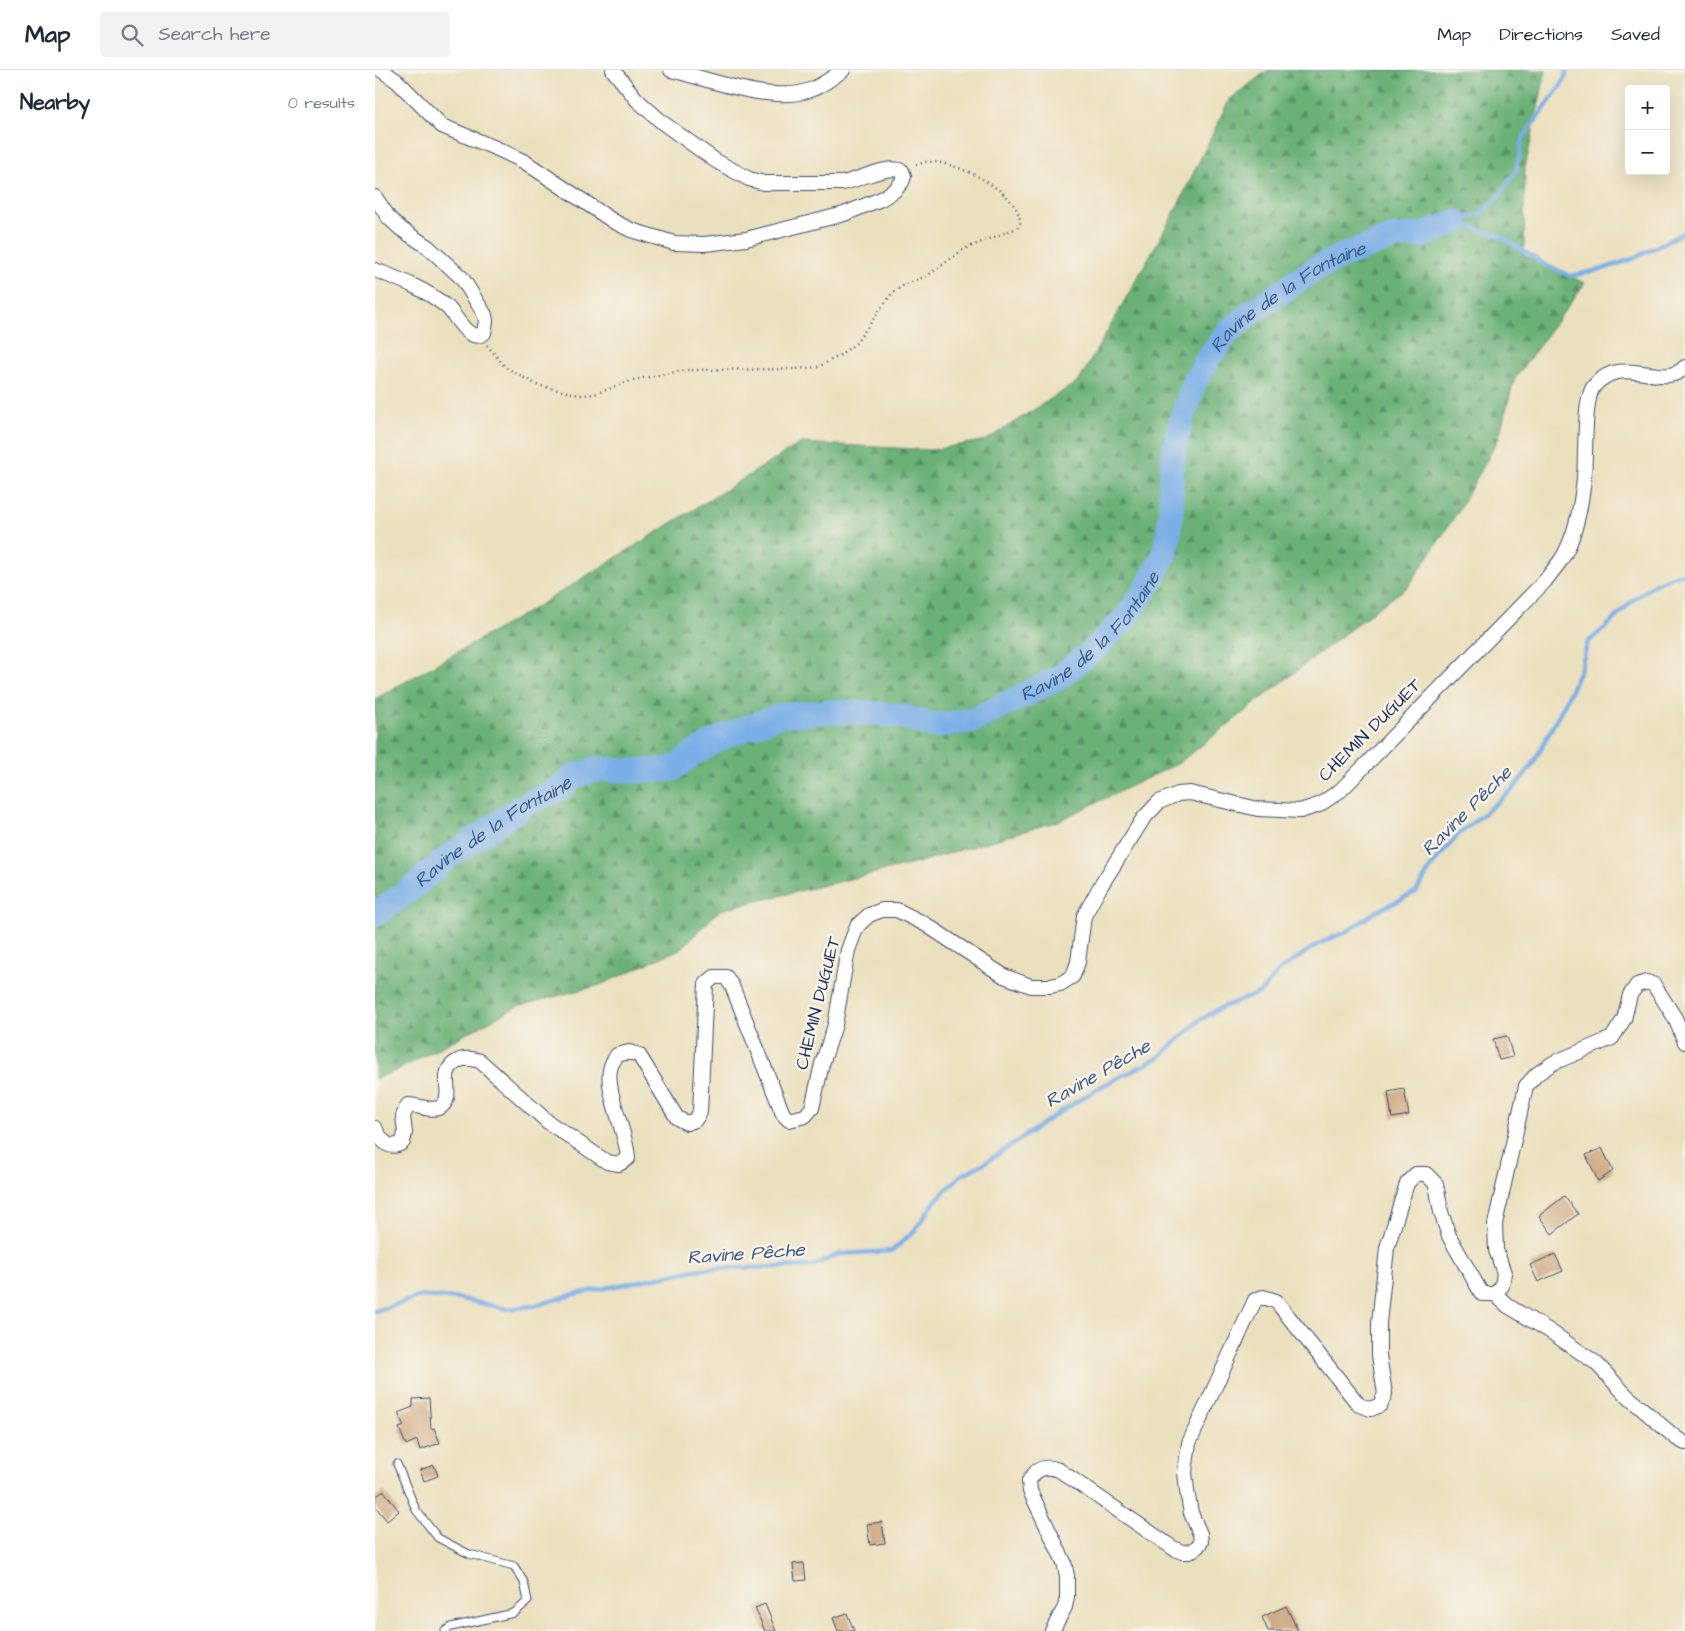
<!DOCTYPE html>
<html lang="en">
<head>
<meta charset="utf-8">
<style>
	:root { --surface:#fff; --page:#f2f2f3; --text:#1f2937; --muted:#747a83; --line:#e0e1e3 }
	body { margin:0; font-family:"Architects Daughter",sans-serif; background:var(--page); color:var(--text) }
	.controls { position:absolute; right:15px; top:15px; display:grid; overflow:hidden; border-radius:5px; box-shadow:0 5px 20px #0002 }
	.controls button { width:45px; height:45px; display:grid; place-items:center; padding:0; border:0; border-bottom:1px solid var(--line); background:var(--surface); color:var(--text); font:25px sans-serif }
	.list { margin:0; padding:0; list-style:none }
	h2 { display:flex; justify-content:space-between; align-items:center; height:65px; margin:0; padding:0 20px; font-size:21px }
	h2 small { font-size:16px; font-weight:400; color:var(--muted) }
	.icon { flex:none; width:28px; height:28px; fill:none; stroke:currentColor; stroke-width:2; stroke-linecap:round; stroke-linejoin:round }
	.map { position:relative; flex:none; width:1310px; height:1561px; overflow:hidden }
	header { display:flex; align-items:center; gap:30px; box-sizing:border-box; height:70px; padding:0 25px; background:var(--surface); border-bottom:1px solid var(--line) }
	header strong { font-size:24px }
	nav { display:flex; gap:28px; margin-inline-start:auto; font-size:18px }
	.search { width:350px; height:45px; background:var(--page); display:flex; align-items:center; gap:12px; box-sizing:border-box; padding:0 18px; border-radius:5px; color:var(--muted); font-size:19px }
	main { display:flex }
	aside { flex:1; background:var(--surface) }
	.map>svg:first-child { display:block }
</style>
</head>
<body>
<header>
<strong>Map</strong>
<div class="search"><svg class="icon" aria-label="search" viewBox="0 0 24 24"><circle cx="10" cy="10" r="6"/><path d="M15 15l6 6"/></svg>Search here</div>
<nav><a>Map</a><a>Directions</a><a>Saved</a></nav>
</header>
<main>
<aside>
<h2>Nearby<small>0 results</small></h2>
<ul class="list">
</ul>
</aside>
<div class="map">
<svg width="1310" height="1561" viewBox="0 0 1310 1561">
	<defs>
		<pattern id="forest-firs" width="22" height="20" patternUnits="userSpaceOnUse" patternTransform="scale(1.25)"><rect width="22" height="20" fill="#6ab177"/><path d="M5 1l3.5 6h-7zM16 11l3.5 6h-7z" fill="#569065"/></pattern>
	</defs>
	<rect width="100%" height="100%" fill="#f7f3e8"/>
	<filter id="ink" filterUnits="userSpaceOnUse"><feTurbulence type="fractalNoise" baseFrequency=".02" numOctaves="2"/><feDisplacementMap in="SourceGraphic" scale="10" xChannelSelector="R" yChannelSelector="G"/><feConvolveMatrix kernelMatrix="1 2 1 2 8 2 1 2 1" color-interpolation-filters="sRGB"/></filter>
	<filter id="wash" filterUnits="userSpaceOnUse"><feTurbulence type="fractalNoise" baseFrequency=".0096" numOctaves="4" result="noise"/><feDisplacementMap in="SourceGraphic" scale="20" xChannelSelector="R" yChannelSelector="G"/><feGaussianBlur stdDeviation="1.12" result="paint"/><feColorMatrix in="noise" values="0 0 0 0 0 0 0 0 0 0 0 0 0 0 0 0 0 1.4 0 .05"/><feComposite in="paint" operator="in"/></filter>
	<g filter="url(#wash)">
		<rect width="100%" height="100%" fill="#ebe0be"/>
		<!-- forest -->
		<path fill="url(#forest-firs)" stroke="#42706a" d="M 893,0 L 1171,0 L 1150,98 L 1149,186 L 1210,213 L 1139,310 L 1123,370 L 1084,440 L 1034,516 L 996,543 L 804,693 L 683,751 L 542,793 L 345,840 L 307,878 L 225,915 L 143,936 L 23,1000 L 0,1009 L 0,629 L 158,539 L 426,373 L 557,380 L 611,370 L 704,311 L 799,143 L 854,30 Z"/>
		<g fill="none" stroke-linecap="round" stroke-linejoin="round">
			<!-- stream -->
			<path stroke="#7aaee7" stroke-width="4.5" d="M 1082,151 L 1105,144 L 1125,125 L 1141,100 L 1148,68 L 1187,14 L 1193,0
				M 1081,152 L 1125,166 L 1170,195 L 1196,206 L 1228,199 L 1260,188 L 1310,162
				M 0,1241 L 47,1226 L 87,1229 L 133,1239 L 158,1236 L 200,1224 L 325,1199 L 438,1196 L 464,1184 L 517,1181 L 540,1160 L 561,1130 L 585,1106 L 613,1091 L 685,1042 L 727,1016 L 783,988 L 825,950 L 847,937 L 885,923 L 905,900 L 943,874 L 973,861 L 1000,842 L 1041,822 L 1058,794 L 1083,765 L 1137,720 L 1158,694 L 1189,635 L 1205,600 L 1213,572 L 1231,557 L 1258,530 L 1280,514 L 1305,504 L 1310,504"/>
			<!-- river -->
			<path stroke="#7aaee7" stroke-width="25" id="s1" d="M 0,845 L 41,815 L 72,788 L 112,761 L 149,735 L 184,719 L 199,706 L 224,699 L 261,701 L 298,699 L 316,685 L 347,667 L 407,645 L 450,642 L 482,642 L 526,646 L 559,656 L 599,650 L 683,608 L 717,581 L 750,549 L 773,516 L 791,481 L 796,444 L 796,411 L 799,379 L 807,348 L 820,311 L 834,287 L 854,261 L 878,241 L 942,198 L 969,185 L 1019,167 L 1048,165 L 1081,152"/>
		</g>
		<g id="blocks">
			<!-- building -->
			<path fill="#cfaa84" d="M 1132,966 L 1138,987 L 1124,990 L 1118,969 Z
				M 1029,1019 L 1034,1045 L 1017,1048 L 1013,1022 Z
				M 1227,1078 L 1238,1101 L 1223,1111 L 1211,1085 Z
				M 1189,1126 L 1203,1144 L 1177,1164 L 1164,1146 Z
				M 1180,1184 L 1188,1201 L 1163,1212 L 1155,1195 Z
				M 54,1328 L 56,1359 L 59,1358 L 65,1373 L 45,1380 L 42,1370 L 31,1375 L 24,1358 L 29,1356 L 23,1343 L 38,1337 L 38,1329 Z
				M 59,1395 L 63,1406 L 49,1411 L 45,1400 Z
				M 9,1421 L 24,1441 L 12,1451 L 0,1436 L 0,1427 Z
				M 507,1452 L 510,1473 L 495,1475 L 492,1454 Z
				M 429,1493 L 431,1510 L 420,1511 L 418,1494 Z
				M 390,1534 L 401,1561 L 390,1561 L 380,1538 Z
				M 911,1536 L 923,1561 L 893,1561 L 887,1547 Z
				M 472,1543 L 479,1561 L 463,1561 L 458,1548 Z"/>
		</g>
	</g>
	<g filter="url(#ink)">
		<use href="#blocks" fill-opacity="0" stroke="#3a4a6c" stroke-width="1"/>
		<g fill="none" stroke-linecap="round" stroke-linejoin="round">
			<!-- service casing -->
			<g stroke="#3a4a6c" stroke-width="9">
				<path id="service" d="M 22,1394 L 41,1440 L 63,1468 L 94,1484 L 139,1496 L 149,1512 L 153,1531 L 139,1543 L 76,1557 L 70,1561"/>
			</g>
			<!-- minor casing -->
			<g stroke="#3a4a6c" stroke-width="16">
				<path id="minor" d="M 6,0 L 22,11 L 67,56 L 125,80 L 150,92 L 238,151 L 256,160 L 299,173 L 330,174 L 371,169 L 469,144 L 506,129 L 520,120 L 527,112 L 529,106 L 527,101 C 513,94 484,110 467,113 L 389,113 L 374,109 L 341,91 L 288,53 L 262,30 L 238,0
					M 296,0 C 333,9 395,33 432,21 C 445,17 457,8 468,0
					M 0,127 L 14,148 L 26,159 L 53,177 L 87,208 L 110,245 L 111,251 L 109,263 C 93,274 82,246 72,237 C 51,219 26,210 0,200
					M 0,1058 C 6,1070 14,1082 28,1072 L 30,1063 L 28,1046 L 33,1035 C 44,1035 58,1043 67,1036 C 81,1024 61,1002 83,991 C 90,987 98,989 105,991 L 173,1052 L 232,1092 L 244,1094 L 253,1088 C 252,1063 228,1017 236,996 C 237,992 240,989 242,985 L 254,982 L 264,985 L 302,1048 L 312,1053 L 320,1050 L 325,1042 L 331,914 L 339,907 L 351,907 L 357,916 L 408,1044 L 414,1050 L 430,1046 L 437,1038 L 447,994 L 460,955 L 473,880 L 482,856 L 494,845 L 507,840 L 522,840 L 550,854 L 629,906 L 656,916 L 675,916 L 685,914 L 698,906 L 703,892 L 709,846 L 725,817 L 768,749 L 784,732 L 803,724 L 815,723 L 883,739 L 925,741 L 944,735 L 966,720 L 1170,511 C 1175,504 1181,497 1186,490 C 1199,470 1205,441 1208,417 C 1212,396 1207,331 1219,316 C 1247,282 1288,321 1310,297
					M 1120,1224 L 1133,1236 L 1173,1260 L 1221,1293 L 1251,1325 L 1301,1368 L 1310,1373
					M 677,1561 L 690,1537 L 692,1527 L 692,1506 L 689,1492 L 655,1421 L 654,1411 C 661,1398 671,1395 684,1400 L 798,1478 L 807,1482 L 814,1482 L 822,1477 L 826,1472 L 825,1464 L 816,1443 L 812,1421 L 810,1402 L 814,1373 L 880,1230 L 888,1227 L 901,1231 L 984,1335 L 996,1339 L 1005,1335 L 1010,1324 L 1004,1285 L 1004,1253 L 1012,1178 L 1032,1113 L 1041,1104 L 1051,1104 L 1061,1114 L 1066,1142 L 1074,1166 L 1107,1224 L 1120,1224 L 1127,1216 L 1129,1203 L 1121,1180 L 1120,1154 L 1151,1016 L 1162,1004 L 1178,993 L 1237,968 L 1249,949 L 1255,925 L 1262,915 L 1272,912 L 1279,915 L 1300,948 L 1310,972"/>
			</g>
			<!-- path -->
			<path stroke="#3a4a6c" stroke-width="2.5" stroke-dasharray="1 4" stroke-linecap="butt" d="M 112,275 L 130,297 L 162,315 L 205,325 L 220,324 L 258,310 L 311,300 L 419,299 L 443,297 L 462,287 L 481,273 L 518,222 L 531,214 L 552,206 L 589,179 L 642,158 L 645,154 C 648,123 577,88 550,92 C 546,93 542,95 539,96"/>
			<!-- service -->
			<use href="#service" stroke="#fff" stroke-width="7"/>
			<!-- minor -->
			<use href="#minor" stroke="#fff" stroke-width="14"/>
		</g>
	</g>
	<g text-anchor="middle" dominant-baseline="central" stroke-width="5" stroke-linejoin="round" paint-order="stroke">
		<!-- street labels -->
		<g font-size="18" fill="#1b2f5e" stroke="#f7f3e8">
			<text transform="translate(995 660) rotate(-45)">CHEMIN DUGUET</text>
			<text transform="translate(443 933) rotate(-76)">CHEMIN DUGUET</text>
		</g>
		<!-- water labels -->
		<g font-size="19" font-style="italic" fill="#385587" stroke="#f7f3e8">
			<text stroke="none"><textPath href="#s1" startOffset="1226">Ravine de la Fontaine</textPath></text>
			<text stroke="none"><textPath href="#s1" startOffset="806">Ravine de la Fontaine</textPath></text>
			<text transform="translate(1092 741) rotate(-45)">Ravine Pêche</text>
			<text stroke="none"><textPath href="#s1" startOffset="145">Ravine de la Fontaine</textPath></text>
			<text transform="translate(723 1004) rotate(-30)">Ravine Pêche</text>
			<text transform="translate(371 1184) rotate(-4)">Ravine Pêche</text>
		</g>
	</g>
</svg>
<div class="controls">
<button>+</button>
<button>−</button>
</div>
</div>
</main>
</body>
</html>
